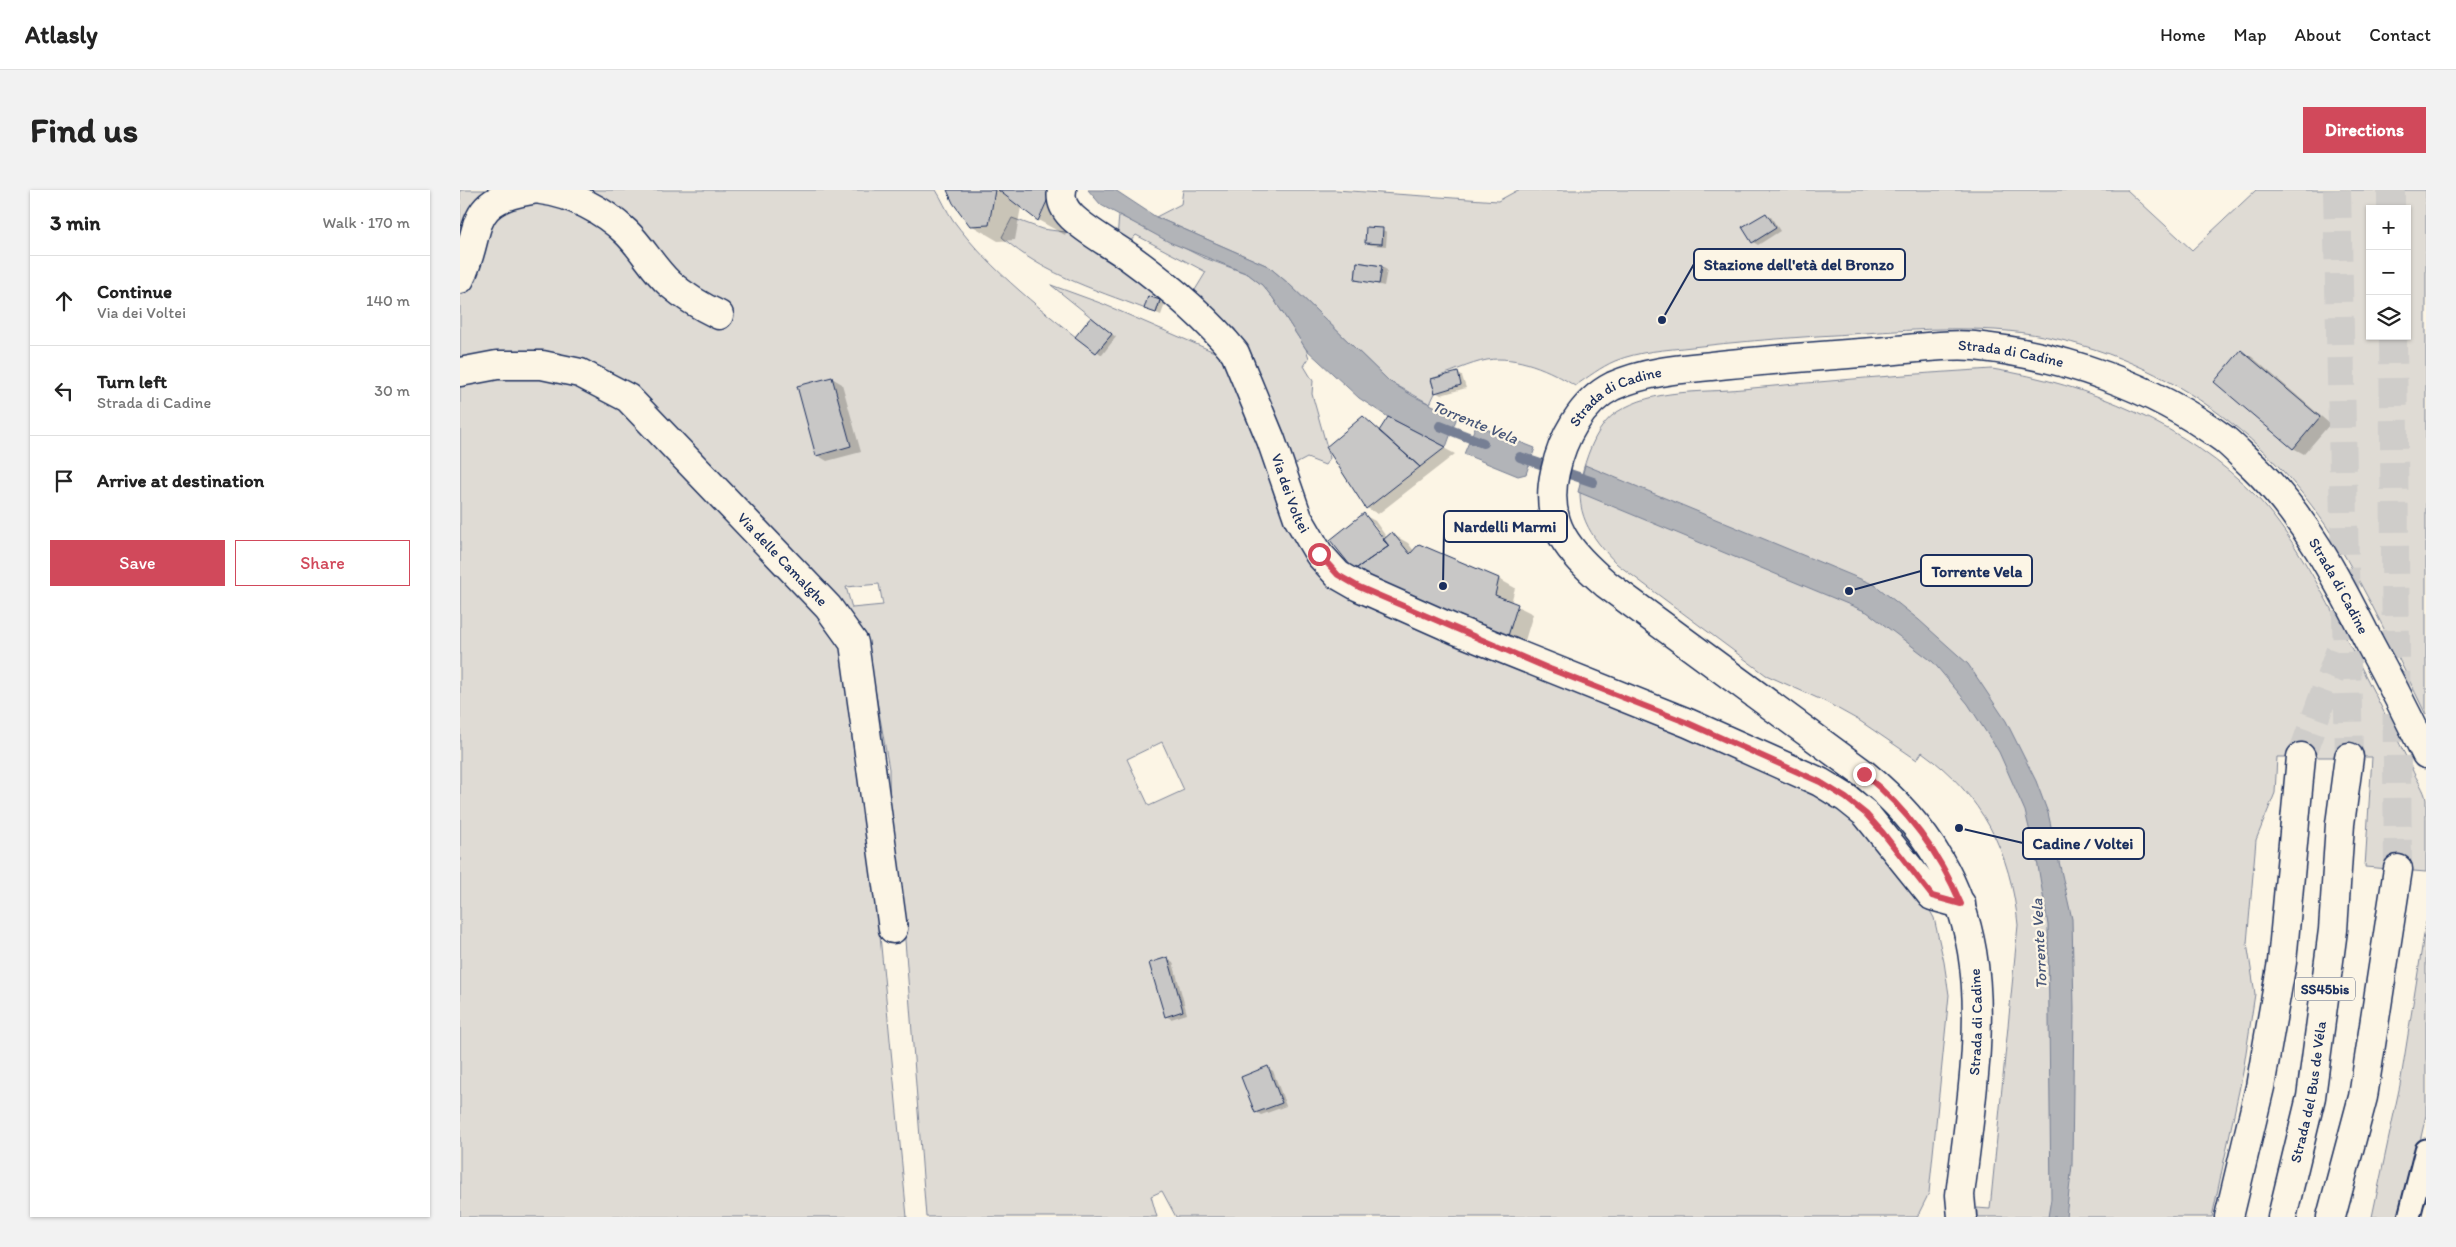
<!DOCTYPE html>
<html lang="en">
<head>
<meta charset="utf-8">
<style>
	:root { --surface:#fff; --page:#f2f2f2; --text:#222; --muted:#767676; --line:#e0e0e0; --accent:#d1495b }
	body { margin:0; font-family:Itim,sans-serif; background:var(--page); color:var(--text) }
	.controls { position:absolute; right:15px; top:15px; display:grid; overflow:hidden; border-radius:0px; box-shadow:0 1px 4px #0004 }
	.controls button { width:45px; height:45px; display:grid; place-items:center; padding:0; border:0; border-bottom:1px solid var(--line); background:var(--surface); color:var(--text); font:25px sans-serif }
	.stop { position:absolute; width:15px; height:15px; margin:-11px; border:4px solid #d1495b; border-radius:50%; background:#fff }
	.stop.end { background:#d1495b; border-color:#fff; box-shadow:0 1px 5px #0008 }
	.list { margin:0; padding:0; list-style:none }
	h2 { display:flex; justify-content:space-between; align-items:center; height:65px; margin:0; padding:0 20px; font-size:21px }
	h2 small { font-size:16px; font-weight:400; color:var(--muted) }
	.list li { display:grid; grid-template-columns:32px 1fr auto; gap:15px; align-items:center; box-sizing:border-box; height:90px; padding:0 20px; border-top:1px solid var(--line) }
	.list b { display:block; font-size:19px; white-space:nowrap }
	.list p { margin:0; font-size:16px; white-space:nowrap; color:var(--muted) }
	.list em { font-size:16px; font-style:normal; color:var(--muted) }
	.actions { display:flex; gap:10px; padding:15px 20px }
	.actions a { flex:1; padding:11px 0; border:1px solid var(--accent); border-radius:0px; text-align:center; font-size:18px; color:var(--accent) }
	.actions .main { background:var(--accent); color:#fff }
	.icon { flex:none; width:28px; height:28px; fill:none; stroke:currentColor; stroke-width:2; stroke-linecap:round; stroke-linejoin:round }
	.map { position:relative; flex:none; width:1966px; height:1027px; overflow:hidden; border-radius:0px }
	header { display:flex; align-items:center; gap:30px; box-sizing:border-box; height:70px; padding:0 25px; background:var(--surface); border-bottom:1px solid var(--line) }
	header strong { font-size:24px }
	nav { display:flex; gap:28px; margin-inline-start:auto; font-size:18px }
	.intro { display:flex; align-items:center; justify-content:space-between; box-sizing:border-box; height:120px; padding:0 30px }
	h1 { margin:0; font-size:35px }
	.button { padding:12px 22px; border-radius:0px; background:var(--accent); color:#fff; font-size:18px; font-weight:700 }
	main { display:flex; gap:30px; padding:0 30px }
	aside { flex:1; background:var(--surface); border-radius:0px; box-shadow:0 1px 4px #0004 }
	.map>svg:first-child { display:block }
</style>
</head>
<body>
<header>
<strong>Atlasly</strong>
<nav><a>Home</a><a>Map</a><a>About</a><a>Contact</a></nav>
</header>
<div class="intro"><h1>Find us</h1><a class="button">Directions</a></div>
<main>
<aside>
<h2>3 min<small>Walk · 170 m</small></h2>
<ul class="list">
<li><svg class="icon" aria-label="ahead" viewBox="0 0 24 24"><path d="M12 20V5M6 11l6-6 6 6"/></svg><div><b>Continue</b><p>Via dei Voltei</p></div><em>140 m</em></li>
<li><svg class="icon" aria-label="left" viewBox="0 0 24 24"><path d="M17 20v-9H6M10 6l-5 5 5 5"/></svg><div><b>Turn left</b><p>Strada di Cadine</p></div><em>30 m</em></li>
<li><svg class="icon" aria-label="arrive" viewBox="0 0 24 24"><path d="M6 21V4h12l-3 4 3 4H6"/></svg><div><b>Arrive at destination</b></div></li>
</ul>
<div class="actions"><a class="main">Save</a><a>Share</a></div>
</aside>
<div class="map">
<svg width="1966" height="1027" viewBox="0 0 1966 1027">
	<rect width="100%" height="100%" fill="#fcf5e5"/>
	<filter id="ink" filterUnits="userSpaceOnUse"><feTurbulence type="fractalNoise" baseFrequency=".02" numOctaves="2"/><feDisplacementMap in="SourceGraphic" scale="10" xChannelSelector="R" yChannelSelector="G"/><feConvolveMatrix kernelMatrix="1 2 1 2 8 2 1 2 1" color-interpolation-filters="sRGB"/></filter>
	<g filter="url(#ink)">
		<!-- green -->
		<path fill="#dfdbd4" stroke="#7d8599" fill-rule="evenodd" d="M 0,0 L 34,0 L 0,57 Z
			M 58,0 L 476,0 C 482,9 486,20 493,30 C 531,82 586,123 636,163 L 652,144 L 591,95 L 643,114 L 759,164 L 772,180 L 855,374 L 1315,578 L 1395,624 L 1462,706 L 1474,728 L 1484,772 L 1489,805 L 1469,1003 L 1457,1027 L 716,1027 L 702,1001 L 691,1006 L 697,1027 L 466,1027 L 444,737 L 430,642 L 429,579 L 405,442 L 153,186 L 0,174 L 0,107 L 5,101 L 29,38 ZM 419,394 L 423,415 L 392,418 L 386,397 ZM 702,552 L 724,600 L 689,616 L 667,569 Z
			M 723,0 L 876,0 L 1038,11 L 1058,0 L 1667,0 L 1732,60 L 1796,0 L 1966,0 L 1966,525 C 1937,465 1909,405 1874,348 C 1800,230 1674,149 1535,140 C 1475,136 1416,143 1357,146 C 1315,149 1274,152 1232,157 C 1206,160 1179,161 1155,171 C 1141,177 1128,187 1115,196 C 1091,180 1056,165 1027,170 C 1010,173 988,184 971,189 L 975,203 L 970,214 L 929,191 L 829,94 L 808,76 L 696,27 L 721,14 ZM 1910,19 L 1947,19 L 1947,146 L 1910,146 ZM 897,72 L 922,76 L 919,93 L 895,90 Z
			M 659,25 L 742,67 L 788,84 L 802,95 L 813,108 L 846,159 L 849,168 L 844,176 L 853,191 L 852,204 L 870,268 L 865,275 L 847,268 L 832,276 L 817,236 L 775,139 L 732,105 L 746,82 L 676,45 L 667,55 L 657,48 Z
			M 552,28 L 582,39 L 613,43 L 702,106 L 696,123 C 643,102 584,86 542,47 Z
			M 1532,179 C 1629,194 1728,236 1797,307 C 1840,353 1874,425 1903,481 C 1920,514 1936,546 1952,579 C 1956,589 1965,600 1966,610 C 1966,633 1966,659 1966,682 L 1905,677 L 1912,567 L 1817,567 L 1815,603 L 1796,650 L 1787,753 L 1795,804 L 1783,882 L 1752,1027 L 1517,1027 L 1517,1018 L 1530,1019 L 1558,735 C 1551,662 1522,605 1462,562 L 1457,570 L 1400,531 L 1364,511 L 1306,485 L 1157,374 C 1129,345 1113,322 1123,280 C 1129,260 1138,234 1157,222 C 1195,198 1240,203 1282,199 C 1365,191 1448,184 1532,179 Z
			M 39,184 L 101,187 L 151,210 L 370,432 L 383,459 L 416,704 L 447,1027 L 0,1027 L 0,193 Z
			M 1966,732 L 1966,925 L 1943,1027 L 1912,1027 L 1940,895 Z"/>
		<!-- water -->
		<path fill="#b2b4b8" stroke="#767f94" d="M 628,0 L 655,0 L 696,27 L 808,76 L 829,94 L 929,191 L 953,206 L 997,227 L 986,257 L 928,227 L 899,208 L 846,159 L 813,108 L 802,95 L 788,84 L 709,52 L 641,15 Z
			M 1016,235 L 1075,258 L 1066,284 L 1058,286 L 1004,264 Z
			M 1125,275 L 1415,395 L 1459,430 L 1508,474 L 1546,531 L 1576,591 L 1588,623 L 1612,729 L 1614,818 L 1612,975 L 1606,1027 L 1588,1027 L 1591,1009 L 1588,735 L 1578,676 L 1565,621 L 1539,562 L 1508,514 L 1473,472 L 1407,422 L 1118,302 Z"/>
		<!-- shadow -->
		<path fill="#0003" fill-rule="evenodd" d="M 489,0 L 602,0 L 620,12 L 605,45 L 578,30 L 561,17 L 555,50 L 538,51 L 511,35 Z
			M 1306,24 L 1311,27 L 1320,41 L 1298,55 L 1293,52 Z
			M 922,40 L 927,42 L 926,56 L 911,55 L 906,52 Z
			M 922,77 L 927,80 L 924,96 L 896,89 Z
			M 689,107 L 705,114 L 701,125 L 685,118 Z
			M 636,132 L 656,147 L 642,165 L 617,146 Z
			M 1781,161 L 1792,167 L 1870,234 L 1844,264 L 1833,258 Z
			M 997,183 L 1002,186 L 1006,198 L 981,205 L 976,202 Z
			M 372,188 L 382,194 L 401,262 L 367,271 L 357,265 Z
			M 903,228 L 921,241 L 929,229 L 995,264 L 918,324 L 907,318 Z
			M 904,325 L 915,331 L 927,348 L 932,344 L 948,353 L 954,361 L 959,355 L 1039,389 L 1055,398 L 1051,413 L 1073,424 L 1063,457 L 912,389 ZM 909,332 L 912,332 L 926,351 L 923,351 Z
			M 708,769 L 713,772 L 727,824 L 711,829 L 706,826 Z
			M 808,878 L 813,881 L 826,916 L 801,925 L 796,922 Z"/>
		<g fill="none" stroke-linecap="round" stroke-linejoin="round">
			<!-- stream -->
			<path stroke="#767f94" stroke-width="10" d="M 980,236 L 1023,253
				M 1060,267 L 1133,292"/>
		</g>
		<!-- building -->
		<path fill="#c8c7c6" stroke="#1b2f5e" d="M 487,0 L 535,0 L 529,35 L 510,36 L 493,13 Z
			M 538,0 L 592,0 L 578,31 Z
			M 1306,23 L 1316,38 L 1292,53 L 1282,37 Z
			M 906,37 L 923,38 L 922,54 L 905,53 Z
			M 897,72 L 922,76 L 919,94 L 895,90 Z
			M 688,106 L 700,110 L 696,123 L 684,119 Z
			M 631,127 L 652,144 L 636,163 L 615,147 Z
			M 1781,160 L 1860,227 L 1833,259 L 1754,192 Z
			M 998,182 L 1001,195 L 975,203 L 971,189 Z
			M 372,187 L 391,256 L 356,266 L 337,196 Z
			M 903,226 L 960,277 L 906,319 L 866,257 Z
			M 928,227 L 986,257 L 960,277 L 919,241 Z
			M 904,323 L 929,356 L 894,380 L 870,350 Z
			M 932,342 L 950,364 L 959,354 L 1039,388 L 1035,405 L 1058,414 L 1047,449 L 894,380 L 929,356 L 923,350 Z
			M 708,767 L 723,821 L 705,827 L 689,773 Z
			M 808,876 L 822,913 L 795,923 L 781,887 Z"/>
		<g fill="none" stroke-linecap="round" stroke-linejoin="round">
			<!-- trunk-tunnel -->
			<path stroke="#cfcdca" stroke-width="28" stroke-dasharray="28 14" stroke-linecap="butt" d="M 1877,0 L 1889,567
				M 1931,0 L 1931,19
				M 1933,146 L 1938,679
				M 1841,567 L 1880,460"/>
			<!-- service casing -->
			<g stroke="#1b2f5e" stroke-width="25">
				<path id="service" d="M 1949,1027 L 1966,960"/>
			</g>
			<!-- minor casing -->
			<g stroke="#1b2f5e" stroke-width="31">
				<g id="minor">
					<path d="M 81,0 C 112,4 143,20 166,42 C 182,57 193,79 210,94 C 225,107 242,117 259,125"/>
					<path id="s1" d="M 602,0 C 600,11 604,19 612,27 C 629,43 651,54 669,67 C 706,94 746,127 775,163 L 811,250 L 838,328 L 859,364 L 878,385 L 899,397 L 996,440 L 1228,533 L 1360,592 L 1386,608 L 1406,624 L 1472,706 L 1501,714"/>
					<path d="M 0,89 C 24,40 3,11 72,0"/>
					<path id="s2" d="M 0,182 L 37,175 L 82,175 L 120,183 L 168,208 L 368,417 L 394,453 L 433,739"/>
				</g>
			</g>
			<!-- tertiary casing -->
			<g stroke="#1b2f5e" stroke-width="31">
				<g id="tertiary">
					<path id="s3" d="M 1502,1027 L 1500,1005 C 1520,839 1550,704 1404,584 L 1146,394 C 1109,361 1083,335 1095,282 C 1102,249 1121,212 1153,196 C 1184,182 1218,179 1251,176 C 1305,170 1359,166 1414,162 C 1443,160 1486,153 1514,156 C 1603,165 1692,196 1764,249 C 1774,257 1783,267 1792,275 C 1844,325 1877,388 1909,452 C 1929,489 1948,526 1966,564"/>
				</g>
			</g>
			<!-- trunk casing -->
			<g stroke="#1b2f5e" stroke-width="31">
				<g id="trunk">
					<path d="M 1769,1027 L 1800,897 L 1822,772 L 1841,567"/>
					<path id="s4" d="M 1822,1027 L 1851,907 L 1873,740 L 1880,634 L 1889,567"/>
					<path d="M 1871,1027 L 1903,907 L 1938,679"/>
				</g>
			</g>
			<!-- service -->
			<use href="#service" stroke="#fcf5e5" stroke-width="21"/>
			<!-- minor -->
			<use href="#minor" stroke="#fcf5e5" stroke-width="28"/>
			<!-- tertiary -->
			<use href="#tertiary" stroke="#fcf5e5" stroke-width="28"/>
			<!-- trunk -->
			<use href="#trunk" stroke="#fcf5e5" stroke-width="28"/>
		</g>
	</g>
	<g fill="none" stroke-linecap="round" stroke-linejoin="round" filter="url(#ink)">
		<!-- route -->
		<path stroke="#d1495b" stroke-width="6" d="M 859,364 L 878,385 L 899,397 L 1090,479 L 1228,533 L 1360,592 L 1386,608 L 1406,624 L 1423,643 L 1472,706 L 1501,714 C 1479,662 1448,620 1404,584"/>
	</g>
	<g text-anchor="middle" dominant-baseline="central" stroke-width="4.5" stroke-linejoin="round" paint-order="stroke">
		<!-- shield labels -->
		<rect fill="#fcf5e5" stroke="#5e6a86" stroke-width="1" x="1835" y="787.5" width="60" height="23" rx="4"/>
		<g font-size="14" font-weight="bold" fill="#1b2f5e">
			<text x="1865" y="799">SS45bis</text>
		</g>
		<!-- street labels -->
		<g font-size="15" fill="#1b2f5e" stroke="#fcf5e5">
			<text stroke="none"><textPath href="#s3" startOffset="1440">Strada di Cadine</textPath></text>
			<text stroke="none"><textPath href="#s3" startOffset="1035">Strada di Cadine</textPath></text>
			<text stroke="none"><textPath href="#s1" startOffset="394">Via dei Voltei</textPath></text>
			<text stroke="none"><textPath href="#s2" startOffset="399">Via delle Camalghe</textPath></text>
			<text stroke="none"><textPath href="#s3" startOffset="1860">Strada di Cadine</textPath></text>
			<text stroke="none"><textPath href="#s3" startOffset="196">Strada di Cadine</textPath></text>
			<text stroke="none"><textPath href="#s4" startOffset="128">Strada del Bus de Véla</textPath></text>
		</g>
		<!-- water labels -->
		<g font-size="16" font-style="italic" fill="#485779" stroke="#fcf5e5">
			<text transform="translate(1015 232) rotate(22)">Torrente Vela</text>
			<text transform="translate(1579 754) rotate(-93)">Torrente Vela</text>
		</g>
	</g>
	<!-- callouts -->
	<path fill="none" stroke="#1b2f5e" stroke-width="2" d="M1202 130L1234 74M983 396L984 337M1389 401L1461 381M1499 638L1563 653"/>
	<g fill="#1b2f5e" stroke="#fcf5e5" stroke-width="2">
		<circle cx="1202" cy="130" r="5"/>
		<circle cx="983" cy="396" r="5"/>
		<circle cx="1389" cy="401" r="5"/>
		<circle cx="1499" cy="638" r="5"/>
	</g>
	<g fill="#fcf5e5" stroke="#1b2f5e" stroke-width="2">
		<rect x="1234" y="59" width="211" height="31" rx="5"/>
		<rect x="984" y="321" width="123" height="31" rx="5"/>
		<rect x="1461" y="365" width="111" height="31" rx="5"/>
		<rect x="1563" y="638" width="121" height="31" rx="5"/>
	</g>
	<g font-size="16" text-anchor="middle" font-weight="bold" fill="#1b2f5e">
		<text x="1339" y="80">Stazione dell'età del Bronzo</text>
		<text x="1045" y="342">Nardelli Marmi</text>
		<text x="1517" y="387">Torrente Vela</text>
		<text x="1623" y="659">Cadine / Voltei</text>
	</g>
</svg>
<div class="controls">
<button>+</button>
<button>−</button>
<button><svg class="icon" aria-label="layers" viewBox="0 0 24 24"><path d="M12 4l9 5-9 5-9-5zM3 14l9 5 9-5"/></svg></button>
</div>
<div class="stop" style="left:859px;top:364px"></div>
<div class="stop end" style="left:1404px;top:584px"></div>
</div>
</main>
</body>
</html>
